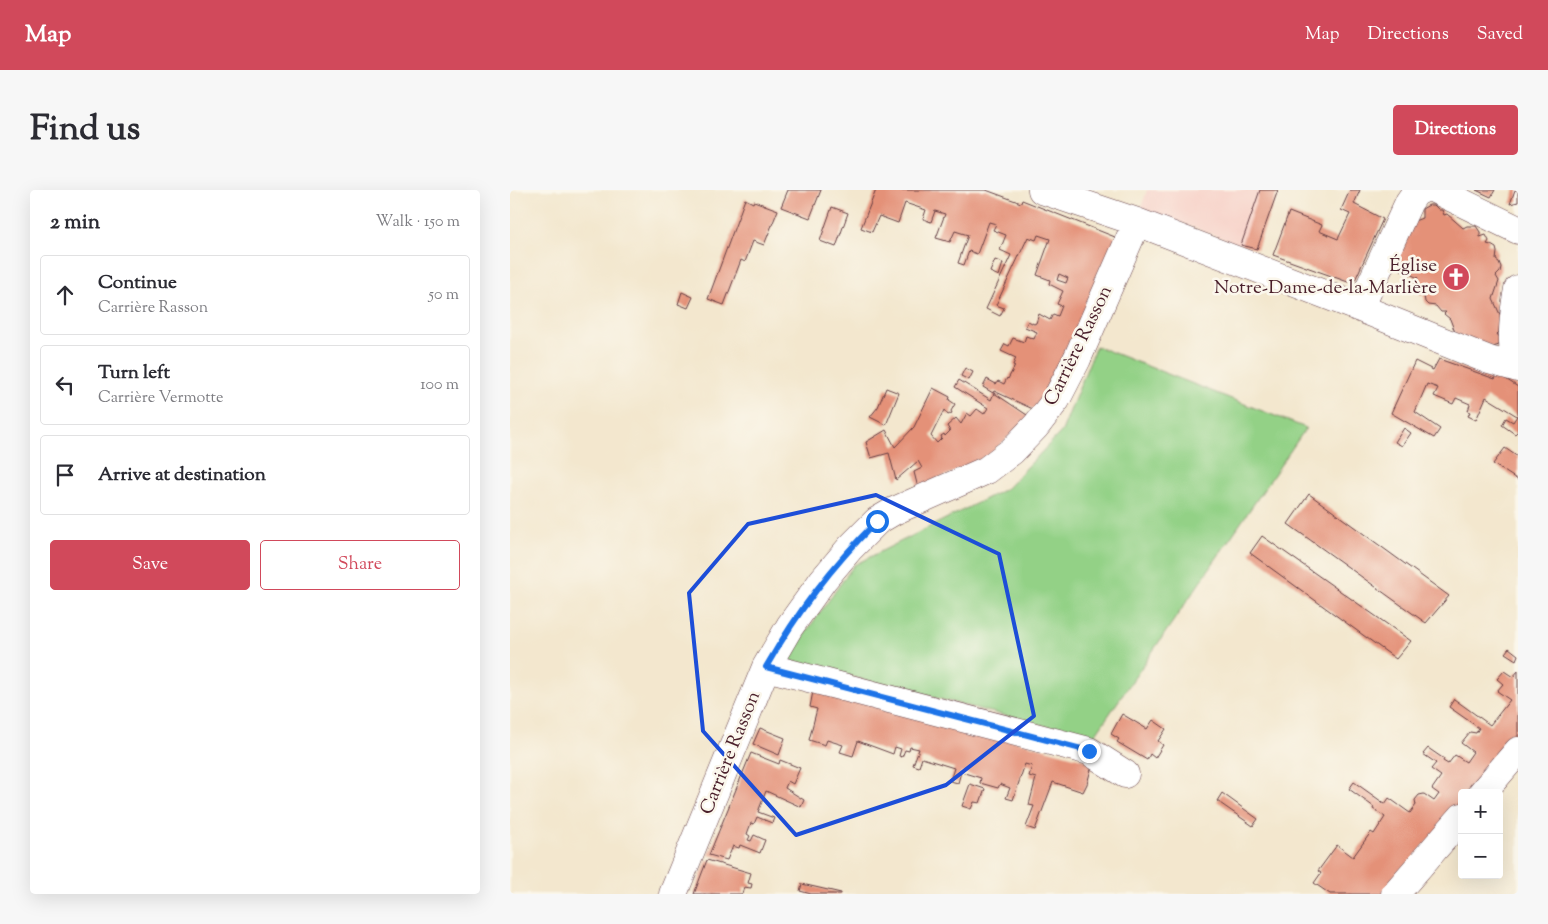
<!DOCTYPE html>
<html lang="en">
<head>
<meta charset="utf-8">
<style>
	:root { --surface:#fff; --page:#f7f7f7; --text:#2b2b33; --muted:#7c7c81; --line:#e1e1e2; --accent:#d1495b }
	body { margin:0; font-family:"Sorts Mill Goudy",serif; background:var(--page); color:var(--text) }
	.controls { position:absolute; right:15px; bottom:15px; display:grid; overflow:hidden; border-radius:5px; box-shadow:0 5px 20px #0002 }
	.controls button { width:45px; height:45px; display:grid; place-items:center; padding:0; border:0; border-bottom:1px solid var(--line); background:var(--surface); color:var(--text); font:25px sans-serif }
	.stop { position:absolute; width:15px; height:15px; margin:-11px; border:4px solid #1a73e8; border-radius:50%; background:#fff }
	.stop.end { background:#1a73e8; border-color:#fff; box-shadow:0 1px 5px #0008 }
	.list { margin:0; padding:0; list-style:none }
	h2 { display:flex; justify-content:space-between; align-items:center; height:65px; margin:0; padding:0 20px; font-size:21px }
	h2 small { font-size:16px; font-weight:400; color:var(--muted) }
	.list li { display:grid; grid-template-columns:32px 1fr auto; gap:15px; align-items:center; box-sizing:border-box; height:80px; margin:0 10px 10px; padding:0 10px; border:1px solid var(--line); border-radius:5px }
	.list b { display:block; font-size:19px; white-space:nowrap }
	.list p { margin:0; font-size:16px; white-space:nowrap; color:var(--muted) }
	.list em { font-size:16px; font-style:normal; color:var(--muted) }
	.actions { display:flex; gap:10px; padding:15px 20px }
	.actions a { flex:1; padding:11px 0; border:1px solid var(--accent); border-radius:5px; text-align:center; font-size:18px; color:var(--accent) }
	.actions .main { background:var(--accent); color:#fff }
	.icon { flex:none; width:28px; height:28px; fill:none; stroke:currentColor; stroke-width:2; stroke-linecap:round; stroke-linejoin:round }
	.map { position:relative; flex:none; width:1008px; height:704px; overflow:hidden; border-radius:5px }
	header { display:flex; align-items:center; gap:30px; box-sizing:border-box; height:70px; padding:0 25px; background:var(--accent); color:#fff }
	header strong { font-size:24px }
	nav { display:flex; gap:28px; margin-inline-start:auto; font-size:18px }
	.intro { display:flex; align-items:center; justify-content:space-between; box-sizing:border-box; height:120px; padding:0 30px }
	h1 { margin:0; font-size:35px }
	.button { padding:12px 22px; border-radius:5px; background:var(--accent); color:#fff; font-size:18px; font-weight:700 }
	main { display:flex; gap:30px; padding:0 30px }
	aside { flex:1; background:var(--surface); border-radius:5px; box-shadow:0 5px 20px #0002 }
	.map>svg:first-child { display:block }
</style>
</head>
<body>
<header>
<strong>Map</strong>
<nav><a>Map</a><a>Directions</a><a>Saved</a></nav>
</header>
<div class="intro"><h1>Find us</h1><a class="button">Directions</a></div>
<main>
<aside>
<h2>2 min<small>Walk · 150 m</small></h2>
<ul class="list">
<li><svg class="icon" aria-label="ahead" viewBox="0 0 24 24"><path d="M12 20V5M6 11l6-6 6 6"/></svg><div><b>Continue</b><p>Carrière Rasson</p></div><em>50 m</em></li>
<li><svg class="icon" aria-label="left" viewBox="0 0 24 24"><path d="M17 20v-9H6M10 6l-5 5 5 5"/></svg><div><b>Turn left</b><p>Carrière Vermotte</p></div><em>100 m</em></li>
<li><svg class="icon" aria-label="arrive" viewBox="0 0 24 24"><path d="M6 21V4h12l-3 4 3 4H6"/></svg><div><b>Arrive at destination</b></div></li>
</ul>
<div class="actions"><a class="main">Save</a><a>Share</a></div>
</aside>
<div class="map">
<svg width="1008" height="704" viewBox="0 0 1008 704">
	<rect width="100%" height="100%" fill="#fbf7ec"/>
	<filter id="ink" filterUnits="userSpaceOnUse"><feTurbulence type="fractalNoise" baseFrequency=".02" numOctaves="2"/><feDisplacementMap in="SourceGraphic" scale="10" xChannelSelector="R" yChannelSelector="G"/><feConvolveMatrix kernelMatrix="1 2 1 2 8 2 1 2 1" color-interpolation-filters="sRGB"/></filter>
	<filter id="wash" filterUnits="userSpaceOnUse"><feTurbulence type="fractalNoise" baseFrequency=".0096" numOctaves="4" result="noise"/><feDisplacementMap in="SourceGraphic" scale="20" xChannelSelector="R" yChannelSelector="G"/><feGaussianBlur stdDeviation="1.12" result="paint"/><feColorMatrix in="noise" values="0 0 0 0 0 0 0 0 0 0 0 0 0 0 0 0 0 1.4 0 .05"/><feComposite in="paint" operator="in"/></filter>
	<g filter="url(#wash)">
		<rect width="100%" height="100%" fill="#f3e7ce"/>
		<!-- built -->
		<path fill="#f7d1c8" d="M 637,0 L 768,0 L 747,59 L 731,55 L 631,18 Z"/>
		<!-- green -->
		<path fill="#93d186" stroke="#6e7858" d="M 586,156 L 796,238 L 583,548 L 276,470 L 344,375 L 497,298 L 552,241 Z"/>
		<g id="blocks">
			<!-- building -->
			<path fill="#e49178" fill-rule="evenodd" d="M 278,0 L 311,0 L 300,28 L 271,17 Z
				M 366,0 L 476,0 L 511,13 L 512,10 L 605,47 L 607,54 L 594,86 L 525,220 L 484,201 L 483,203 L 473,197 L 477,189 L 486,194 L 488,191 L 494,194 L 497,188 L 498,189 L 505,176 L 503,175 L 506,168 L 491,161 L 495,154 L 499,156 L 503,148 L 514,152 L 516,146 L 524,149 L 527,142 L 515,137 L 518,131 L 524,134 L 526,133 L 529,124 L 540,130 L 543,124 L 548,126 L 552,116 L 547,114 L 553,101 L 539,94 L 540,90 L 527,85 L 540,49 L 528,45 L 526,50 L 518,47 L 486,115 L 494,118 L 490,126 L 476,119 L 501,65 L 490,60 L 496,45 L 483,40 L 486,34 L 479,32 L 467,64 L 459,61 L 454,75 L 448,73 L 458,45 L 445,41 L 440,52 L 426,48 L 435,24 L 425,21 L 421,32 L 413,29 L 416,20 L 395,13 L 388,33 L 369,26 L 362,42 L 351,38 ZM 549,84 L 558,88 L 556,93 L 547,90 Z
				M 750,0 L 768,0 L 747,59 L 731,55 Z
				M 840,0 L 850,0 L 844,14 L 873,29 L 845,90 L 838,92 L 763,65 L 779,22 L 812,35 L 809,41 L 828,49 L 840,24 L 831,20 Z
				M 966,0 L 985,0 L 981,7 Z
				M 1005,0 L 1008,0 L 1008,12 L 1000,14 Z
				M 235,9 L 243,13 L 244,11 L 268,20 L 254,55 L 243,51 L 235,72 L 231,70 L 214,115 L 198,109 Z
				M 919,15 L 924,15 L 929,20 L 932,20 L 934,25 L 937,24 L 953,38 L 957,36 L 966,36 L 970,42 L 970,47 L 976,45 L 979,51 L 977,54 L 981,55 L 986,58 L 987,62 L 986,70 L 989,72 L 991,77 L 990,82 L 986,86 L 989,91 L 983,109 L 992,129 L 990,130 L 989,142 L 987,144 L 990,148 L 989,155 L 983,157 L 946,145 L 940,129 L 934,124 L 936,122 L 931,122 L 926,116 L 918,115 L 915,112 L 914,106 L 911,105 L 905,100 L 906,91 L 908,88 L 881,75 L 902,32 L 912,28 L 912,19 Z
				M 322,17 L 338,23 L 326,57 L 310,51 Z
				M 485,70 L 493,73 L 489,86 L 480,82 Z
				M 172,102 L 183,107 L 178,118 L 168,114 Z
				M 929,169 L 985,189 L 988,184 L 1008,197 L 1008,241 L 1005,244 L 992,235 L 996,228 L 1003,232 L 1007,226 L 976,207 L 966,230 L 958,226 L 960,222 L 958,221 L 960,214 L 946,208 L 943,214 L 924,206 L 928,198 L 917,194 L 905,222 L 930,239 L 924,248 L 881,223 L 905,171 L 923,180 Z
				M 455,178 L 463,182 L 459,190 L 451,186 Z
				M 449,190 L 481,210 L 484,203 L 520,227 L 477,267 L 408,298 L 404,282 L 412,278 L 408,271 L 386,290 L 379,263 L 361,268 L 356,252 L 376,240 L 385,257 L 404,237 L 423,198 L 440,207 L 439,210 L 445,214 L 441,221 L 442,223 L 438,225 L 434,220 L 421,246 L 427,253 L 432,248 L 431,246 L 434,244 L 435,246 L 440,241 L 437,236 L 446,228 L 451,234 L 457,223 L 461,226 L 467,219 L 474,224 L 478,218 L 445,197 Z
				M 376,198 L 389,203 L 376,235 L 360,227 L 368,217 Z
				M 894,238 L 901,243 L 892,256 L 885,252 Z
				M 995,258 L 1008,267 L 1008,290 L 983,274 Z
				M 799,304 L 939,406 L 916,433 L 778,334 Z
				M 752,346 L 901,451 L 886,469 L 740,363 Z
				M 999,458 L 1008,465 L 1006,470 L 995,463 Z
				M 994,481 L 1003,487 L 1008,481 L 1008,547 L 960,603 L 952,603 L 952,612 L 872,704 L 820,704 L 804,693 L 811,683 L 808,681 L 827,655 L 843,667 L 861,642 L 864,644 L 875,627 L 863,619 L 864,617 L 839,599 L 844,592 L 875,614 L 879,608 L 900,623 L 906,615 L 905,610 L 909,605 L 914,604 L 924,611 L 929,604 L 922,599 L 931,586 L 921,579 L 926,573 L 913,564 L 918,558 L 934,569 L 933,571 L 938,574 L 945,565 L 956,572 L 963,562 L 951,553 L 960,542 L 966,543 L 969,538 L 939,517 L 944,509 L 980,535 L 1000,510 L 987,501 L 993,494 L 987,489 Z
				M 304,496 L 583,572 L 577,594 L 573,602 L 543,592 L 525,640 L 516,637 L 524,616 L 519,615 L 526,588 L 519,586 L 522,576 L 515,574 L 503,610 L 496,608 L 500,598 L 490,594 L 488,598 L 470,593 L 471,588 L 451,582 L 448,593 L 440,591 L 444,578 L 412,568 L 409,577 L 403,575 L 409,559 L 400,557 L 399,561 L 395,560 L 392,567 L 389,566 L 391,559 L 385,557 L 383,564 L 348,551 L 343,566 L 330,562 L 333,555 L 317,550 L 315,555 L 299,550 L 307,519 L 300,517 Z
				M 612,524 L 637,539 L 643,530 L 656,539 L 648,551 L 653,555 L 645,568 L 640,564 L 637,570 L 607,552 L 609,549 L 601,544 Z
				M 250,538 L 275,548 L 269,565 L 243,554 Z
				M 241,563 L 269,574 L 270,570 L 290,578 L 283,594 L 278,591 L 275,598 L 294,610 L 291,617 L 256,601 L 248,622 L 264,628 L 262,633 L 247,627 L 244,634 L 241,633 L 237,644 L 240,646 L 238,650 L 241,651 L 244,645 L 255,650 L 250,663 L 230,655 L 229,658 L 223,656 L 217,670 L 199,665 Z
				M 460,594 L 475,599 L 470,613 L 464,612 L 461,619 L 452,616 Z
				M 712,603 L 748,629 L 743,636 L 707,611 Z
				M 197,670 L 241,683 L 238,693 L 242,694 L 241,698 L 234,697 L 232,704 L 184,704 Z
				M 292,694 L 331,703 L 331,704 L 301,704 L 290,701 Z"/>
		</g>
	</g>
	<g filter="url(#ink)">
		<use href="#blocks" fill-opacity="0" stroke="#633d43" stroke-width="1"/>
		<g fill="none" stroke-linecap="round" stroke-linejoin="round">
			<!-- minor casing -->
			<g stroke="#633d43" stroke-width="29">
				<path id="minor" d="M 532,0 L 627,32 L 850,118 L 979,170 L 1008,178
					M 926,0 L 1008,40
					M 850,118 L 899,12 L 906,2 L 911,0
					M 1005,177 C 1001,149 1003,126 1008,99
					M 256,477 L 579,561 L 615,584
					M 972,603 L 1008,561
					M 163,704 L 256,477 L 280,436 L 313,390 L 340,358 L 367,331 L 384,321 L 477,280 L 502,261 L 526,236 L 546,210 L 567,169 L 627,32
					M 885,704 L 952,627"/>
			</g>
			<!-- minor -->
			<use href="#minor" stroke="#fff" stroke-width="28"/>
		</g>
	</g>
	<g fill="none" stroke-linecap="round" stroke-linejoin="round" filter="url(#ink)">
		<!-- route -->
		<path stroke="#1a73e8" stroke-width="6" d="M 367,331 C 321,377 288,421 256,477 L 579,561"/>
	</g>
	<!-- marked area -->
	<path fill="none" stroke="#1d4ed8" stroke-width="4" stroke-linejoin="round" d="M 366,305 L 489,364 L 524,526 L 436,595 L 286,645 L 193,541 L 179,403 L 238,334 Z"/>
	<!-- icons -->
	<defs>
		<g id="church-disc" transform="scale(1.4375)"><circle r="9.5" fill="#d1495b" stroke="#fbf7ec"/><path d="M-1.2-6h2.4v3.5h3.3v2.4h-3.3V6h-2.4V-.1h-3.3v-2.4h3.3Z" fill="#fff"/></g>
	</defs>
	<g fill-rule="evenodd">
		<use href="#church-disc" x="946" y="87"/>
	</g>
	<g text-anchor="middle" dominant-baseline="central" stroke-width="5" stroke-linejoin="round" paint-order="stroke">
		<!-- poi labels -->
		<g font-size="19" fill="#4a1f2b" stroke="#fbf7ec" text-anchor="end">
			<text x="927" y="76">Église<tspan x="927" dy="22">Notre-Dame-de-la-Marlière</tspan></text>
		</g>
		<!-- street labels -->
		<g font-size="19" fill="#4a1f2b" stroke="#fbf7ec">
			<text transform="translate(569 156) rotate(-64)">Carrière Rasson</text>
			<text transform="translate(221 563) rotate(-68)">Carrière Rasson</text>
		</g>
	</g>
</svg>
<div class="controls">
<button>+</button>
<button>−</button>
</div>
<div class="stop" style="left:367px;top:331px"></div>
<div class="stop end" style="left:579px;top:561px"></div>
</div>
</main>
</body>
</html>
